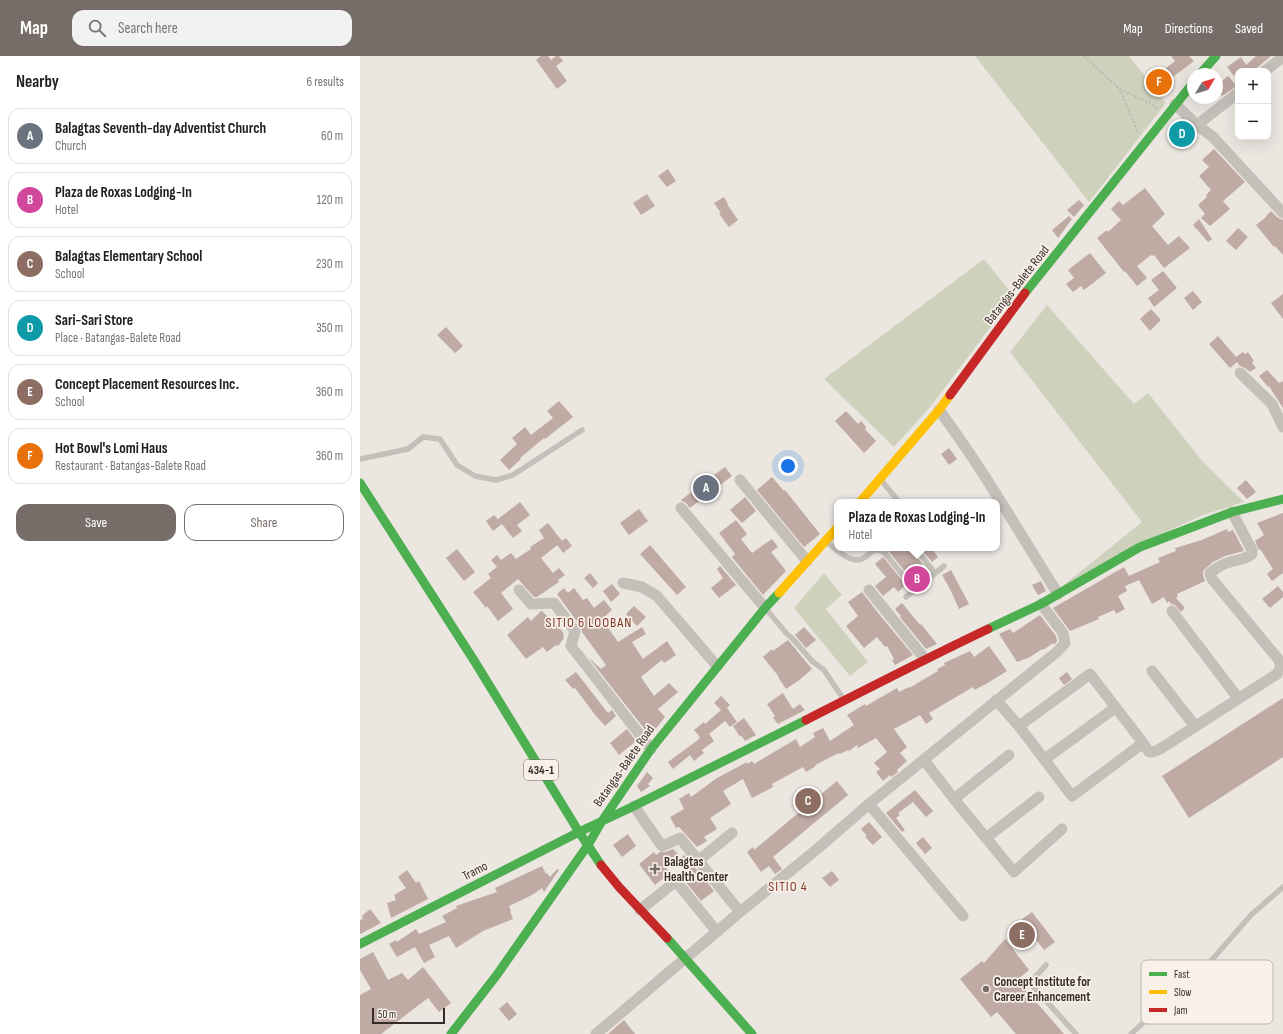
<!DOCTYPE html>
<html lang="en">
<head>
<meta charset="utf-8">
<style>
	:root { --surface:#fff; --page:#f2f2f2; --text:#202124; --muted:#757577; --line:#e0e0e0; --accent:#766d69 }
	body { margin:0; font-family:"Sofia Sans Condensed",sans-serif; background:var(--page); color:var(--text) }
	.controls { position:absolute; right:12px; top:12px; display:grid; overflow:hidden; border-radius:8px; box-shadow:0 4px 16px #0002 }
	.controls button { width:36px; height:36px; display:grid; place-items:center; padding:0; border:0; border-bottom:1px solid var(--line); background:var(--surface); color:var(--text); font:20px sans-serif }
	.compass { position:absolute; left:827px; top:12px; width:36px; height:36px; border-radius:50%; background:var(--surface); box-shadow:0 4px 16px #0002; rotate:52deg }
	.scale { position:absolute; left:12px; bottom:10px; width:73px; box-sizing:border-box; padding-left:4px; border:2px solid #362c29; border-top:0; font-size:11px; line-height:14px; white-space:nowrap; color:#362c29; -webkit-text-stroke:3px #f8f0e9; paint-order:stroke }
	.you { position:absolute; left:428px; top:410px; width:14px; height:14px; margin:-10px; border:3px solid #fff; border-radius:50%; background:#1a73e8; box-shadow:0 0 0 6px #1a73e833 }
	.badge { display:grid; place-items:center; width:26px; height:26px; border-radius:50%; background:var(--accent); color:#fff; font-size:13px; font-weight:700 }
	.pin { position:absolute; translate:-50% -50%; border:2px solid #fff; box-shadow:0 1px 4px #0006 }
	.popup { position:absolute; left:474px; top:443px; width:166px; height:52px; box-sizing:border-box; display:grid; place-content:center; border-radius:8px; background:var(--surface); filter:drop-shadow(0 1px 3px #0005); font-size:13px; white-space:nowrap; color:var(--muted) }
	.popup b { font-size:15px; color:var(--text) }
	.popup::after { content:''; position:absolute; left:50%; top:100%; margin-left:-8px; border:8px solid transparent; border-top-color:var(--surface) }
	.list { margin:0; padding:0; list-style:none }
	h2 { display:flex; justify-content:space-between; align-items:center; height:52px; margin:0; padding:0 16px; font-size:17px }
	h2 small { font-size:13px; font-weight:400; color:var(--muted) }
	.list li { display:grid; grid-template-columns:26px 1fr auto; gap:12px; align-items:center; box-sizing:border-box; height:56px; margin:0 8px 8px; padding:0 8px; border:1px solid var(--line); border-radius:12px }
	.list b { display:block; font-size:15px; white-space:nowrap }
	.list p { margin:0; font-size:13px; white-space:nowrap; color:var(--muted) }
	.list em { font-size:13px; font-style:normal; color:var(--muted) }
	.actions { display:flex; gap:8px; padding:12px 16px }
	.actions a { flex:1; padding:9px 0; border:1px solid var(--accent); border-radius:12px; text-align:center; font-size:14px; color:var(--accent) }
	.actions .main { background:var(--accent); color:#fff }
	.icon { flex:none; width:22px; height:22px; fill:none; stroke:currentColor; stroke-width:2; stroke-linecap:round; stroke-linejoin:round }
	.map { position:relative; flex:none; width:923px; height:978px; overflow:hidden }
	header { display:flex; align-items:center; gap:24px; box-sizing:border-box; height:56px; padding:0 20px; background:var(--accent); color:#fff }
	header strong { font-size:19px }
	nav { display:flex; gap:22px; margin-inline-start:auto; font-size:14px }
	.search { width:280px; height:36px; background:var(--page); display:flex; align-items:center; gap:10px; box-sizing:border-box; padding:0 14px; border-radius:12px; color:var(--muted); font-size:15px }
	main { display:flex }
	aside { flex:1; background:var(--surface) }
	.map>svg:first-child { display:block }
</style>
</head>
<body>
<header>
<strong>Map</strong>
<div class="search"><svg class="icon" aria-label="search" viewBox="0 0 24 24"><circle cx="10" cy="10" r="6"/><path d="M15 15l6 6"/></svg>Search here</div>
<nav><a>Map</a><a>Directions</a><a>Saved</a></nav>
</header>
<main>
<aside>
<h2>Nearby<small>6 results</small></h2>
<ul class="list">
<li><span class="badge" style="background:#6b7280">A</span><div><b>Balagtas Seventh-day Adventist Church</b><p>Church</p></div><em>60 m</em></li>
<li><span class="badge" style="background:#d1479c">B</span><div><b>Plaza de Roxas Lodging-In</b><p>Hotel</p></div><em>120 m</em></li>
<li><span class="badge" style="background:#8d6e63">C</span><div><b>Balagtas Elementary School</b><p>School</p></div><em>230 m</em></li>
<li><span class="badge" style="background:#0f9aa8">D</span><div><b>Sari-Sari Store</b><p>Place · Batangas-Balete Road</p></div><em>350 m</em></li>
<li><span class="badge" style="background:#8d6e63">E</span><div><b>Concept Placement Resources Inc.</b><p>School</p></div><em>360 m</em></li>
<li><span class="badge" style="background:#e8710a">F</span><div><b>Hot Bowl's Lomi Haus</b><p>Restaurant · Batangas-Balete Road</p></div><em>360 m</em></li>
</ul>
<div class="actions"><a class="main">Save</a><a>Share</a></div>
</aside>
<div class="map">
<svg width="923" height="978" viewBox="0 0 923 978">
	<rect width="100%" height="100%" fill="#ece6e1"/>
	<!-- green -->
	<path fill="#ced1bc" d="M 615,0 L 769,0 L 806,47 L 729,146 Z
		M 624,203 L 654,240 L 571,350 L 534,391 L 464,323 Z
		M 687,249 L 774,348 L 788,337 L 843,406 L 884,446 L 843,459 L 777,489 L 700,532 L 782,466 L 650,296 Z
		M 464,517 L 482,539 L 466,553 L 508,606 L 490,620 L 434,552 Z"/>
	<!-- building -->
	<path fill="#bfaaa4" d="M 181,0 L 188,0 L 191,4 L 196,0 L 199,0 L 203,5 L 196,10 L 207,25 L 197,33 L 176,4 Z
		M 811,0 L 829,0 L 834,5 L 805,27 L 811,34 L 804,40 L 786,18 L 794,12 L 798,18 L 815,5 Z
		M 896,0 L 911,0 L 893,15 L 878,15 L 878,18 L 874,20 L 867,11 L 881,1 L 886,9 Z
		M 868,20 L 877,30 L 862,40 L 857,34 L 857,29 Z
		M 826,68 L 831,73 L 815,90 L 810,86 Z
		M 854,93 L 885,126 L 863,145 L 870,153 L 850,170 L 841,162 L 845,158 L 838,149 L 847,141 L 846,139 L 851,134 L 839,120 L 849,111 L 842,104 Z
		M 308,113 L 316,125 L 307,131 L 298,120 Z
		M 785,132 L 805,158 L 792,170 L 808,189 L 819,180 L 830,192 L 804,212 L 794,199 L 792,200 L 791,199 L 777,210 L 787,222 L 777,230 L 765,215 L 764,216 L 737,182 L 747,174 L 748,176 L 761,164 L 751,153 L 759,145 L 763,149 Z
		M 287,138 L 295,150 L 281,159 L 273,147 Z
		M 364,141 L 368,148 L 367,148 L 378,164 L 369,171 L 359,158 L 361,157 L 354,147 Z
		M 719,144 L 724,149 L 714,161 L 707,154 Z
		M 911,155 L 918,162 L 923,164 L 923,199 L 915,190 L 914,191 L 896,169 L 906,161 L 906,160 Z
		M 709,160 L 712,163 L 698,182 L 692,174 Z
		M 839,163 L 852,183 L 848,186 L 833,169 Z
		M 878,172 L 888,181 L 876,194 L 866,185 Z
		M 730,197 L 746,217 L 724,234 L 721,230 L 713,236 L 706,228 L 714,222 L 708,214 Z
		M 803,215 L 817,232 L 794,251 L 788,242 L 799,234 L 791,224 Z
		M 833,235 L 842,246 L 833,254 L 824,242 Z
		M 923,238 L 923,263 L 911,247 Z
		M 791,253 L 801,264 L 790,275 L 780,263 Z
		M 86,271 L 103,290 L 95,297 L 77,279 Z
		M 858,280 L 876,301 L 883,296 L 885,298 L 888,296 L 894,305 L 892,307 L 896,312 L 890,316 L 885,312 L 880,310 L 877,306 L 870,312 L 849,288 Z
		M 907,314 L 919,327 L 923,325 L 923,352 L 909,330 L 908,331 L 899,320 Z
		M 199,345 L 213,361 L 185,383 L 184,382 L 160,402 L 161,403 L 149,414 L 140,404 L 157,388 L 152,382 L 165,371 L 171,379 L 193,362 L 187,355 Z
		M 486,355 L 498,368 L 501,365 L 506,371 L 505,373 L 516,385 L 504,397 L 475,365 Z
		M 589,392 L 597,403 L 589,409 L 581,398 Z
		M 365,411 L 372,420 L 330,452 L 326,447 L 322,445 L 321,444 Z
		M 412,421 L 424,435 L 425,434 L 460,478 L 444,491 L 397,434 Z
		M 886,424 L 896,436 L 887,443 L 877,432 Z
		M 385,441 L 396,455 L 382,467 L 370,454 Z
		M 160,446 L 170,459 L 157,469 L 162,475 L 153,482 L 138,463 Z
		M 279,453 L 288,465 L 269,479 L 260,467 Z
		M 923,457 L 923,517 L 912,525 L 907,518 L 913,513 L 900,493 L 899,494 L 895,485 L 904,479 L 897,467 Z
		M 134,459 L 142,468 L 133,475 L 126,465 Z
		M 376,464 L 387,478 L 381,483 L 392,497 L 412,483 L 418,491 L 411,496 L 426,515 L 403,539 L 372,501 L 375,498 L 359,477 Z
		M 188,467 L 202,485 L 206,482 L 212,490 L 203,497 L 198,490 L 196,490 L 181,502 L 193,517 L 199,512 L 205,519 L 198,524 L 199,526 L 177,541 L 174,541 L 158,523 L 141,537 L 153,553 L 138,565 L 127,550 L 126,552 L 113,536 L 131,522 L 128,518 L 137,511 L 131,504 L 137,499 L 141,504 L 151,497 L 156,503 L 171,493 L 170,491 L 184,482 L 179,474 Z
		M 867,473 L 868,476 L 873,474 L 884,495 L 865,500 L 853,506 L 843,515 L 843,519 L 845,525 L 817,538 L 818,541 L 816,542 L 825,552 L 821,556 L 815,549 L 811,548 L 809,545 L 807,547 L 804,541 L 792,548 L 779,524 L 765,530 L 767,535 L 758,540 L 765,553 L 756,558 L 754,554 L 738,561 L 739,563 L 710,575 L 693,552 L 764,511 L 769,520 L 800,506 L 798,502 L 816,495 L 815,492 L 842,484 Z
		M 290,489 L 326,531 L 317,539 L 280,498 Z
		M 526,492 L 551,492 L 566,513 L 552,524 Z
		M 560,492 L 571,492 L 578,501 L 572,506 Z
		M 97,493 L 115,516 L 104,525 L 86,502 Z
		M 523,501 L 546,529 L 538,536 L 534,531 L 523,540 L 515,530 L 526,521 L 515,508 Z
		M 360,510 L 376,529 L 359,542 L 351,532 L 363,522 L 357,513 Z
		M 591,514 L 609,548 L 599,553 L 590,533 L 582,519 Z
		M 230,517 L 238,527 L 233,532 L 224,522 Z
		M 681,525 L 686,535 L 678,539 L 672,529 Z
		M 252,528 L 260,538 L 251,546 L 243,535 Z
		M 918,530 L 923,536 L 923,541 L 910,552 L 902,543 Z
		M 204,532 L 208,537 L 214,532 L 223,544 L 227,542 L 234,552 L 244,544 L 252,554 L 242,563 L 258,586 L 282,571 L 286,578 L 272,586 L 283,603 L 307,585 L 316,599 L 304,607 L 302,604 L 281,621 L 294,640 L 309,627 L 318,636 L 298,653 L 305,661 L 290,680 L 228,601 L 241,613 L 246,609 L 222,576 L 221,571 L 197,538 Z
		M 502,536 L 519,558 L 553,599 L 535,609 L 532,604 L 534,603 L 527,590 L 525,591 L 517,581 L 504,592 L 486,570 L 498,560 L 488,546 Z
		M 542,547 L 560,569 L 561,568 L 577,588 L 566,593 L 540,561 L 541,560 L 535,553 Z
		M 274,550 L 286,561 L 277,570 L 266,558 Z
		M 181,555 L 182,555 L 203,576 L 204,582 L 198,590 L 196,589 L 187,596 L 183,591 L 166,603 L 147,579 L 168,561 L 171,565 Z
		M 680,559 L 696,580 L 697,585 L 694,589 L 693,587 L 683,594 L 682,593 L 670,601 L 657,606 L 639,578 L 650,573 L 653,577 Z
		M 444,571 L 456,584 L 446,592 L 435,579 Z
		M 428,584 L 452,613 L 438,625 L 426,633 L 418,621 L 419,621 L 403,601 L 412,593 L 413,595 Z
		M 629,590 L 647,615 L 626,628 L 614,634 L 613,631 L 569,657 L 573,663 L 566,668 L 560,659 L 534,673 L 547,691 L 540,697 L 547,705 L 537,714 L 538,716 L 531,721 L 530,719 L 523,725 L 516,716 L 520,713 L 514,707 L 527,696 L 516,682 L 498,692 L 497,689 L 489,695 L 488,694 L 480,698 L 479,697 L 455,709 L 456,710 L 446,716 L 443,711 L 412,728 L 413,731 L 392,742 L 383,723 L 363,735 L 371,748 L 350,762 L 357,773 L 344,781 L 347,785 L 337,791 L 319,771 L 316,772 L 310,761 L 324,753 L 319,743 L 329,737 L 331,741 L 357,722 L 387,706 L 387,708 L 392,705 L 394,708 L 436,683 L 440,691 L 455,681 L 453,677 L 463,672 L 470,685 L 494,669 L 487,659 L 505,648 L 506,650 L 537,632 L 539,636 L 549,631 L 549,632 L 578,615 L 577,613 L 585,609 L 584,607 L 610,595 L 614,601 Z
		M 216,616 L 248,657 L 252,654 L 256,660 L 245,670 L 236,660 L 215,632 L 213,633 L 205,624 Z
		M 707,616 L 712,623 L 704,629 L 699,622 Z
		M 423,637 L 433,653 L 440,648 L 445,654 L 418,668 L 413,662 L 415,660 L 407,648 Z
		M 361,640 L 370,649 L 367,652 L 377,666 L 370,671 L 365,665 L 349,678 L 354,685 L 342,694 L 344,697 L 334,705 L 330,699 L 313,713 L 308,706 L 338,684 L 340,681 L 334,674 L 344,666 L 345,668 L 361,654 L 354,647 Z
		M 923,642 L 923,701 L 829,762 L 802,720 Z
		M 384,662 L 396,679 L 385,685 L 381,679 L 380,681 L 373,670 Z
		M 267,673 L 276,685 L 259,699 L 250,687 Z
		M 287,716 L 293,722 L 288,728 L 290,730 L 281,736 L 277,730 Z
		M 477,725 L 488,739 L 413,801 L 422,813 L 415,818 L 409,810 L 401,816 L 387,796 L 393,791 L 394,794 Z
		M 555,734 L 573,755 L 566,761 L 553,746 L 538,757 L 540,759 L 536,762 L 545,774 L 542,776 L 526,757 Z
		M 509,766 L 522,781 L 513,789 L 505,781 L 507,780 L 501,773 Z
		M 268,778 L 276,790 L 262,801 L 253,789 Z
		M 563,781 L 572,792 L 565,798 L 556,787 Z
		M 313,793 L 318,798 L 304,809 L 310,817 L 295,829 L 279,808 L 294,796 L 296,799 L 300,796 L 305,796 Z
		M 325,799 L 354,835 L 341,845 L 325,825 L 332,819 L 320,802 Z
		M 182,810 L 186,818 L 187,817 L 190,821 L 197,813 L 199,814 L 184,836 L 182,832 L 172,839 L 149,850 L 151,855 L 150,855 L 153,863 L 123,875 L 96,892 L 89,880 L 69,889 L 75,901 L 64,907 L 55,891 L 37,901 L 29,888 L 36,884 L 37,886 L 56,873 L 59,878 L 86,866 L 82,860 L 97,852 L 96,850 L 137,836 L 135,832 Z
		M 47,814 L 56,827 L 59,825 L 68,843 L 31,862 L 27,847 L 36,844 L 34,839 L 46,832 L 38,821 Z
		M 472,815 L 479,824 L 470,831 L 462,822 Z
		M 10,853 L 21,867 L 0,878 L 0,865 L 3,862 L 2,860 Z
		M 672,856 L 695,886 L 684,894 L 661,864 Z
		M 645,883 L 669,914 L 657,924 L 704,978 L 656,978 L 637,956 L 631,961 L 600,923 L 622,905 L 624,907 Z
		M 13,896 L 28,924 L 42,917 L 48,924 L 63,911 L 91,947 L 79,956 L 68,942 L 21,978 L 0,978 L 0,939 L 11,933 L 0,914 L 0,903 Z
		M 147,946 L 157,958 L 149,965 L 139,953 Z
		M 264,964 L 275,978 L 248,978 Z"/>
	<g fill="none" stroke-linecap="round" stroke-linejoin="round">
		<!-- path -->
		<path stroke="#beb7b3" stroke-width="2" stroke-dasharray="2 2" stroke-linecap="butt" d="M 724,0 L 760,33 L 778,77
			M 760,33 L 791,48 L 797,53"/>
		<!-- lane -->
		<path stroke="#c5bfba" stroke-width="5.5" d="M 0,403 L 48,393 L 63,381 L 80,383 L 97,409 L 115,420 L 136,424 L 153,419 L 222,374
			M 521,424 L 539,446
			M 465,485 C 475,492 486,504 498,504 C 509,503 511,489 524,496 L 555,534
			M 555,492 L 575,517
			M 546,541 L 584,510
			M 406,553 L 427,578 L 433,583 L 452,605 L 464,614 L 484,644
			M 686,909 L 670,927 L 716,978
			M 771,978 L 850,906 L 891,859 L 923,831"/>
		<!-- street -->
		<path stroke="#c5bfba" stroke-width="11" d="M 905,15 L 923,1
			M 815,48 L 837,69 L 853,81 L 923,157
			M 837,69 L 878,37
			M 880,317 L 912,348 L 923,371
			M 579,354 C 623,413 659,476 698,538
			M 380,424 L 447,505
			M 321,452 L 405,552
			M 263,527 L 282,531 L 297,540 L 357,610
			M 159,534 L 171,548 L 194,547 L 215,575 L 211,590 L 291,693
			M 509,534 L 565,603
			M 812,555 L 878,642
			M 792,615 L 835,670
			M 636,644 L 659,670 L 712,740 L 783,687
			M 659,670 L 730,618 L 783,687 L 789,696 L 793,696 L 800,693 L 917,618 L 921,611 L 919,604 L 852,523 L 850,517 C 856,512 863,508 870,506 C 877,504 887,503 892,498 L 892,494 L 872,456
			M 685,703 L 755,652
			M 564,704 L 594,743 L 654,816 L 702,773
			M 594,743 L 649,699
			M 509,748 L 603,860
			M 274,750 L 302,790 L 320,782 L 380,856
			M 626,782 L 679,741
			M 338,805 L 372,777
			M 280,854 L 316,825 L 357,876
			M 236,978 L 380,856 L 456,794 L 509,748 L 698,595 L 705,587 L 703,577 L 681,548"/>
		<!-- fast -->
		<path stroke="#4caf50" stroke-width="9" d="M 840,18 L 856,0
			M 665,237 L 833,27
			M 0,427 L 115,606 L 219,776 L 241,809
			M 628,573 L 681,548 L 780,491 L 872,456 L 923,443
			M 307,882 L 392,978
			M 0,888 L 219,776 L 274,750 L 446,664
			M 91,978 L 136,920 L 228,789 L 242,765 L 291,693 L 405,552 L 419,537"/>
		<!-- slow -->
		<path stroke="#ffc107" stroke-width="9" d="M 500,446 L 579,354 L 590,339
			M 419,537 L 477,472"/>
		<!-- jam -->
		<path stroke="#c62828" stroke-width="9" d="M 590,339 L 665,237
			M 446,664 C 507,633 567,602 628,573
			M 241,809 L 259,831 L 307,882"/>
	</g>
	<!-- markers -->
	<g fill="#766d69" stroke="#f8f0e9" stroke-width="1.5">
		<path d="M293 807h4v4h4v4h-4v4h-4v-4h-4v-4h4z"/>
		<circle cx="626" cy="933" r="4"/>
	</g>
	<g text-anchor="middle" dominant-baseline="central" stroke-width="3.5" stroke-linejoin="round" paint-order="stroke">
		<!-- shield labels -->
		<rect fill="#f8f0e9" stroke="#706763" stroke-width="1" x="164" y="704" width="34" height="20" rx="3"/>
		<g font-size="12" font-weight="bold" fill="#362c29">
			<text x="181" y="714">434-1</text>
		</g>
		<!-- street labels -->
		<g font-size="13" fill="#362c29" stroke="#f8f0e9">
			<text transform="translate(657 229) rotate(-52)">Batangas-Balete Road</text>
			<text transform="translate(264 710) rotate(-55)">Batangas-Balete Road</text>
			<text transform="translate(115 815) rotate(-27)">Tramo</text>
		</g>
		<!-- poi labels -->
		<g font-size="13" font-weight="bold" fill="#362c29" stroke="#f8f0e9" text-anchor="start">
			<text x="304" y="806">Balagtas<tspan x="304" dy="15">Health Center</tspan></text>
			<text x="634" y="926">Concept Institute for<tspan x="634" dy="15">Career Enhancement</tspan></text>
		</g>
		<!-- neighbourhood labels -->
		<g font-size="14" letter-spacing="1" fill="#7f3727" stroke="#f8f0e9">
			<text x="229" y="566">SITIO 6 LOOBAN</text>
			<text x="428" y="830">SITIO 4</text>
		</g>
	</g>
	<!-- legend -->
	<rect x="781" y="904" width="132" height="64" rx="6" fill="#f8f0e9" stroke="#beb5af" stroke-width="1"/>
	<rect x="789" y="916" width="18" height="4" fill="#4caf50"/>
	<rect x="789" y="934" width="18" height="4" fill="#ffc107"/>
	<rect x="789" y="952" width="18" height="4" fill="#c62828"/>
	<g font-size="11" fill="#362c29">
		<text x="814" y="922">Fast</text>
		<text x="814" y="940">Slow</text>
		<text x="814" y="958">Jam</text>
	</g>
</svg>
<div class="controls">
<button>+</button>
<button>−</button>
</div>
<svg class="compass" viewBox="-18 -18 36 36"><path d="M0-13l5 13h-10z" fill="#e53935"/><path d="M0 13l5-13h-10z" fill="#757577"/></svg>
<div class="scale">50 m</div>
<div class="you"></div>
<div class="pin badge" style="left:346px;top:432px;background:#6b7280">A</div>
<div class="pin badge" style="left:557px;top:523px;background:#d1479c">B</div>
<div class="popup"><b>Plaza de Roxas Lodging-In</b>Hotel</div>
<div class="pin badge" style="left:448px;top:745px;background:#8d6e63">C</div>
<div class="pin badge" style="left:822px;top:78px;background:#0f9aa8">D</div>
<div class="pin badge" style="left:662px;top:879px;background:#8d6e63">E</div>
<div class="pin badge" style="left:799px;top:26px;background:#e8710a">F</div>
</div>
</main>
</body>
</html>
